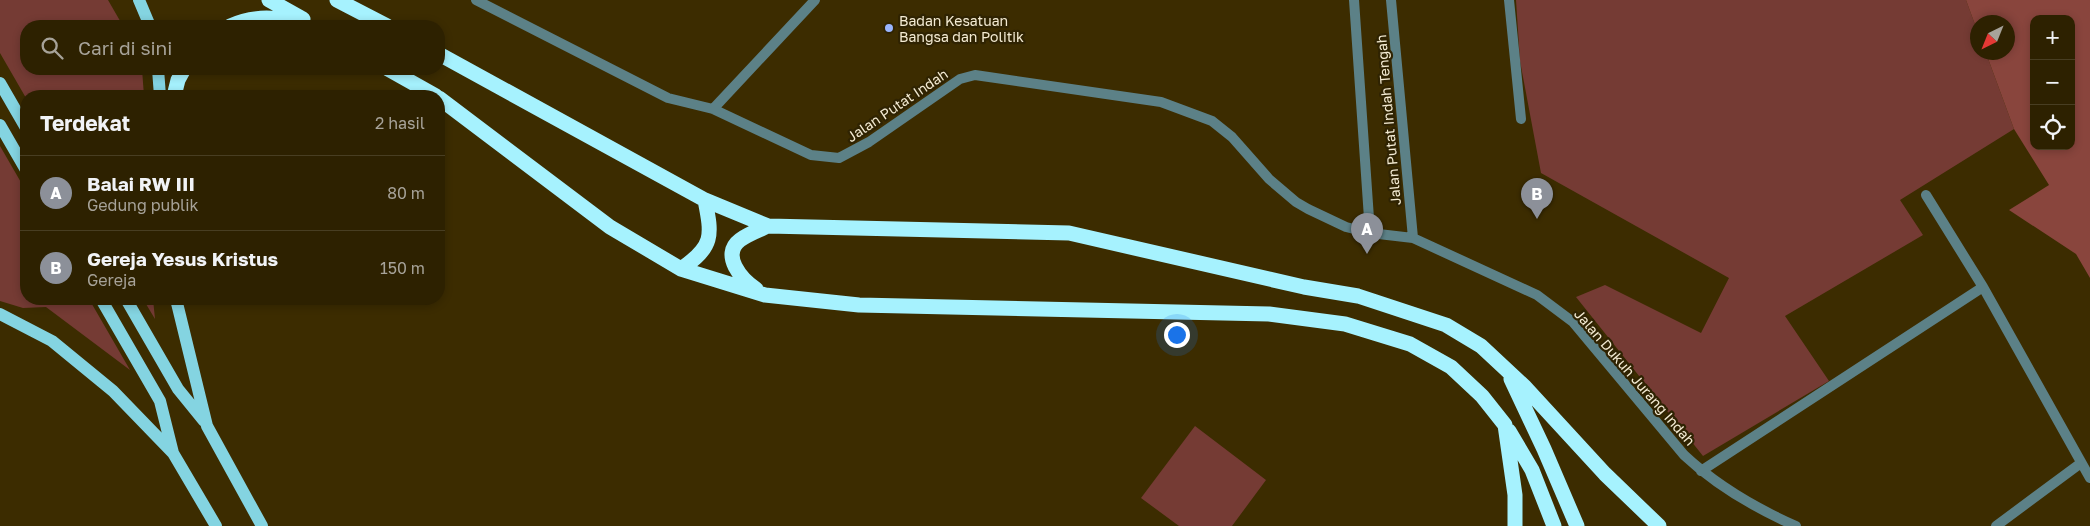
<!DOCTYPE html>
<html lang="id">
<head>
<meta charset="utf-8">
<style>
	:root { --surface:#2d2100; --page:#392e0f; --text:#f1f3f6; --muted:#a7a399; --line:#483e22; --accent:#8c9099 }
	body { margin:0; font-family:"Golos Text",sans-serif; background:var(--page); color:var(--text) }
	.controls { position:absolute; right:15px; top:15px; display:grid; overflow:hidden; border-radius:10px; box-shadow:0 2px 8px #0003 }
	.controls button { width:45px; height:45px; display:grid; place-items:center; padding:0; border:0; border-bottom:1px solid var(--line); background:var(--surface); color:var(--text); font:25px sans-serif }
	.compass { position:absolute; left:1970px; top:15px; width:45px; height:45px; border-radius:50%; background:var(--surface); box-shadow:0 2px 8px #0003; rotate:223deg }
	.you { position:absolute; left:1176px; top:334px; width:18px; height:18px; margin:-12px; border:4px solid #fff; border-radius:50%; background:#1a73e8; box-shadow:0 0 0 8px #1a73e833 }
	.badge { display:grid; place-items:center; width:32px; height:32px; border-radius:50%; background:var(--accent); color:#fff; font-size:16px; font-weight:700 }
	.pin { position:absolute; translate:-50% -41px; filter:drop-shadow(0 1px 2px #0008) }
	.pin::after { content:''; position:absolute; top:26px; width:18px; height:15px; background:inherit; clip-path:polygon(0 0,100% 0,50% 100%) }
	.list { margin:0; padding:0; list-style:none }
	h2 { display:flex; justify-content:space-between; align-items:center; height:65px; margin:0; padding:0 20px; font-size:21px }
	h2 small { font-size:16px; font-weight:400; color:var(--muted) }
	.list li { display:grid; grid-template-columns:32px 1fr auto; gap:15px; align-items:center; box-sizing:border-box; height:75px; padding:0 20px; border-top:1px solid var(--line) }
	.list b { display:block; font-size:19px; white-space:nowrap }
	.list p { margin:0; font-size:16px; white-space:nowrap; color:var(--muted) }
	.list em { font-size:16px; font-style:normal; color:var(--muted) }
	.icon { flex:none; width:28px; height:28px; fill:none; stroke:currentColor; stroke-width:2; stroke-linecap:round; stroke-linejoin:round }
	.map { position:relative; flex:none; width:2090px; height:526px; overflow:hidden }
	.search { position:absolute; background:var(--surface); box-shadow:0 2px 8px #0003; left:20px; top:20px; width:425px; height:55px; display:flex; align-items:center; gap:12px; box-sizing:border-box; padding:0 18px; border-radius:20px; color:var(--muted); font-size:19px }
	.panel { position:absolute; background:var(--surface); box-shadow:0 2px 8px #0003; left:20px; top:90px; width:425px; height:215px; border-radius:20px }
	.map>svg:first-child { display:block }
</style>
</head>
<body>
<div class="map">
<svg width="2090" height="526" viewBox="0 0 2090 526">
	<rect width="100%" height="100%" fill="#3c2c00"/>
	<!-- green -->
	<path fill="#753b34" d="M 0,0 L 108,0 L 123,26 L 26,26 L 26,69 L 142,69 L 144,96 L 26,98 L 0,53 Z
		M 1516,0 L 1966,0 L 1977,30 L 1978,52 L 1986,53 L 2014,129 L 1900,200 L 1923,235 L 1785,316 L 1829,381 L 1703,456 L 1576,297 L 1605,285 L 1701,333 L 1729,278 L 1541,173 L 1520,61 Z
		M 0,146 L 26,191 L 26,299 L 89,299 L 130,370 L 46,307 L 23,308 L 0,301 Z
		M 143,299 L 153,299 L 155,319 Z
		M 1195,426 L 1266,480 L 1232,526 L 1179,526 L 1141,498 Z"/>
	<!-- forest -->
	<path fill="#89453d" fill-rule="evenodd" d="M 1966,0 L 2090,0 L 2090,278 L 2076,254 L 2009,210 L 2049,185 L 2014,129 L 1986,53 L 2008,52 L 2008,22 L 1978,22 L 1977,30 ZM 2034,19 L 2071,19 L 2071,146 L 2034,146 Z"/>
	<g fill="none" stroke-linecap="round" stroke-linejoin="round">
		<!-- street -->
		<path stroke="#5c8187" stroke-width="10" d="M 476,0 L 668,98 L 713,109 L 811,155 L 839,158 L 869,142 L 960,79 L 975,75 L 1161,102 L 1212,121 L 1232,137 L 1269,179 L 1296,202 L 1308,209 L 1346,227 L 1370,233 L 1413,238 L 1537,295 L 1573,322 L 1684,455 C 1716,485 1755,508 1796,526
			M 1354,0 L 1370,233
			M 1391,0 L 1413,238
			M 1509,0 L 1521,119
			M 713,109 L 815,0
			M 1926,195 L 1983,287 L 2090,478
			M 1701,471 L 1983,287
			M 1996,526 L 2081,463"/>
		<!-- primary -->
		<path stroke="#84d4e1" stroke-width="12" d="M 139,0 L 150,26
			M 158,69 L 160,96
			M 0,83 L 26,128
			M 0,125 L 26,170
			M 101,299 L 160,401 L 173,453
			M 126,299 L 178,389 L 204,421
			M 176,299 L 207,426 L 262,526
			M 0,314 L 52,341 L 113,391 L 173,453 L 216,526"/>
		<!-- highway -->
		<path stroke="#a6f2fe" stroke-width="15" d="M 269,0 L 303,19
			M 337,0 L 387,26
			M 230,26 C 255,15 280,16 305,26
			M 439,54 L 705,200 L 768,226 L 1069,233 L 1304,287 L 1358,296 L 1446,325 L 1481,346 L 1525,387 L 1605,474 L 1659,526
			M 388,69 L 436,96
			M 174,96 L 178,80 L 184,69
			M 439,98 L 610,227 L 681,269 L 765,295 L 859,305 L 1269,314 L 1345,324 L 1410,344 L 1451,367 L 1482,396 L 1505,425 L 1515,495 L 1515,526
			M 681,269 C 714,246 712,236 705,200
			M 756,289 C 742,280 720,255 740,240 C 748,234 759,230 768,226
			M 1511,379 L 1544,449 L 1577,526
			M 1509,431 L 1532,470 L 1554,526"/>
	</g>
	<!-- markers -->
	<circle fill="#9ab5fd" stroke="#2f2302" stroke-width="2" cx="889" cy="28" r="5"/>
	<g text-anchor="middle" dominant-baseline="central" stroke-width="4.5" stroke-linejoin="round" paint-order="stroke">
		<!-- poi labels -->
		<g font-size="14" fill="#f4ebd3" stroke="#2f2302" text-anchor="start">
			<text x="899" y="20">Badan Kesatuan<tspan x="899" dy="16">Bangsa dan Politik</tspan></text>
		</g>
		<!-- street labels -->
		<g font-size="14" fill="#f4ebd3" stroke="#2f2302">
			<text transform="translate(897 105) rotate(-34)">Jalan Putat Indah</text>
			<text transform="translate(1388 120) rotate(-95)">Jalan Putat Indah Tengah</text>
			<text transform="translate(1635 377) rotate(49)">Jalan Dukuh Jurang Indah</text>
		</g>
	</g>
</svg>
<div class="controls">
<button>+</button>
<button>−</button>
<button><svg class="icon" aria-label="locate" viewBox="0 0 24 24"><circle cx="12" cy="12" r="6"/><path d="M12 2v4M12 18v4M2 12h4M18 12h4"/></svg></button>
</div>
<svg class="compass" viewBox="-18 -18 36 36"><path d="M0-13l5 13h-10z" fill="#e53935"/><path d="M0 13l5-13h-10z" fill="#a7a399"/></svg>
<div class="you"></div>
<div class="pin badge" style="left:1367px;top:254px">A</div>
<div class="pin badge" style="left:1537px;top:219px">B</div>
<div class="search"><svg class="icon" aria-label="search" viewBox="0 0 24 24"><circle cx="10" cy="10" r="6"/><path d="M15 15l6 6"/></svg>Cari di sini</div>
<section class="panel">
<h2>Terdekat<small>2 hasil</small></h2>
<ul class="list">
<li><span class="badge">A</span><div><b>Balai RW III</b><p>Gedung publik</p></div><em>80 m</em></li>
<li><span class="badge">B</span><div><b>Gereja Yesus Kristus</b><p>Gereja</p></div><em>150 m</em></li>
</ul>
</section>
</div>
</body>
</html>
